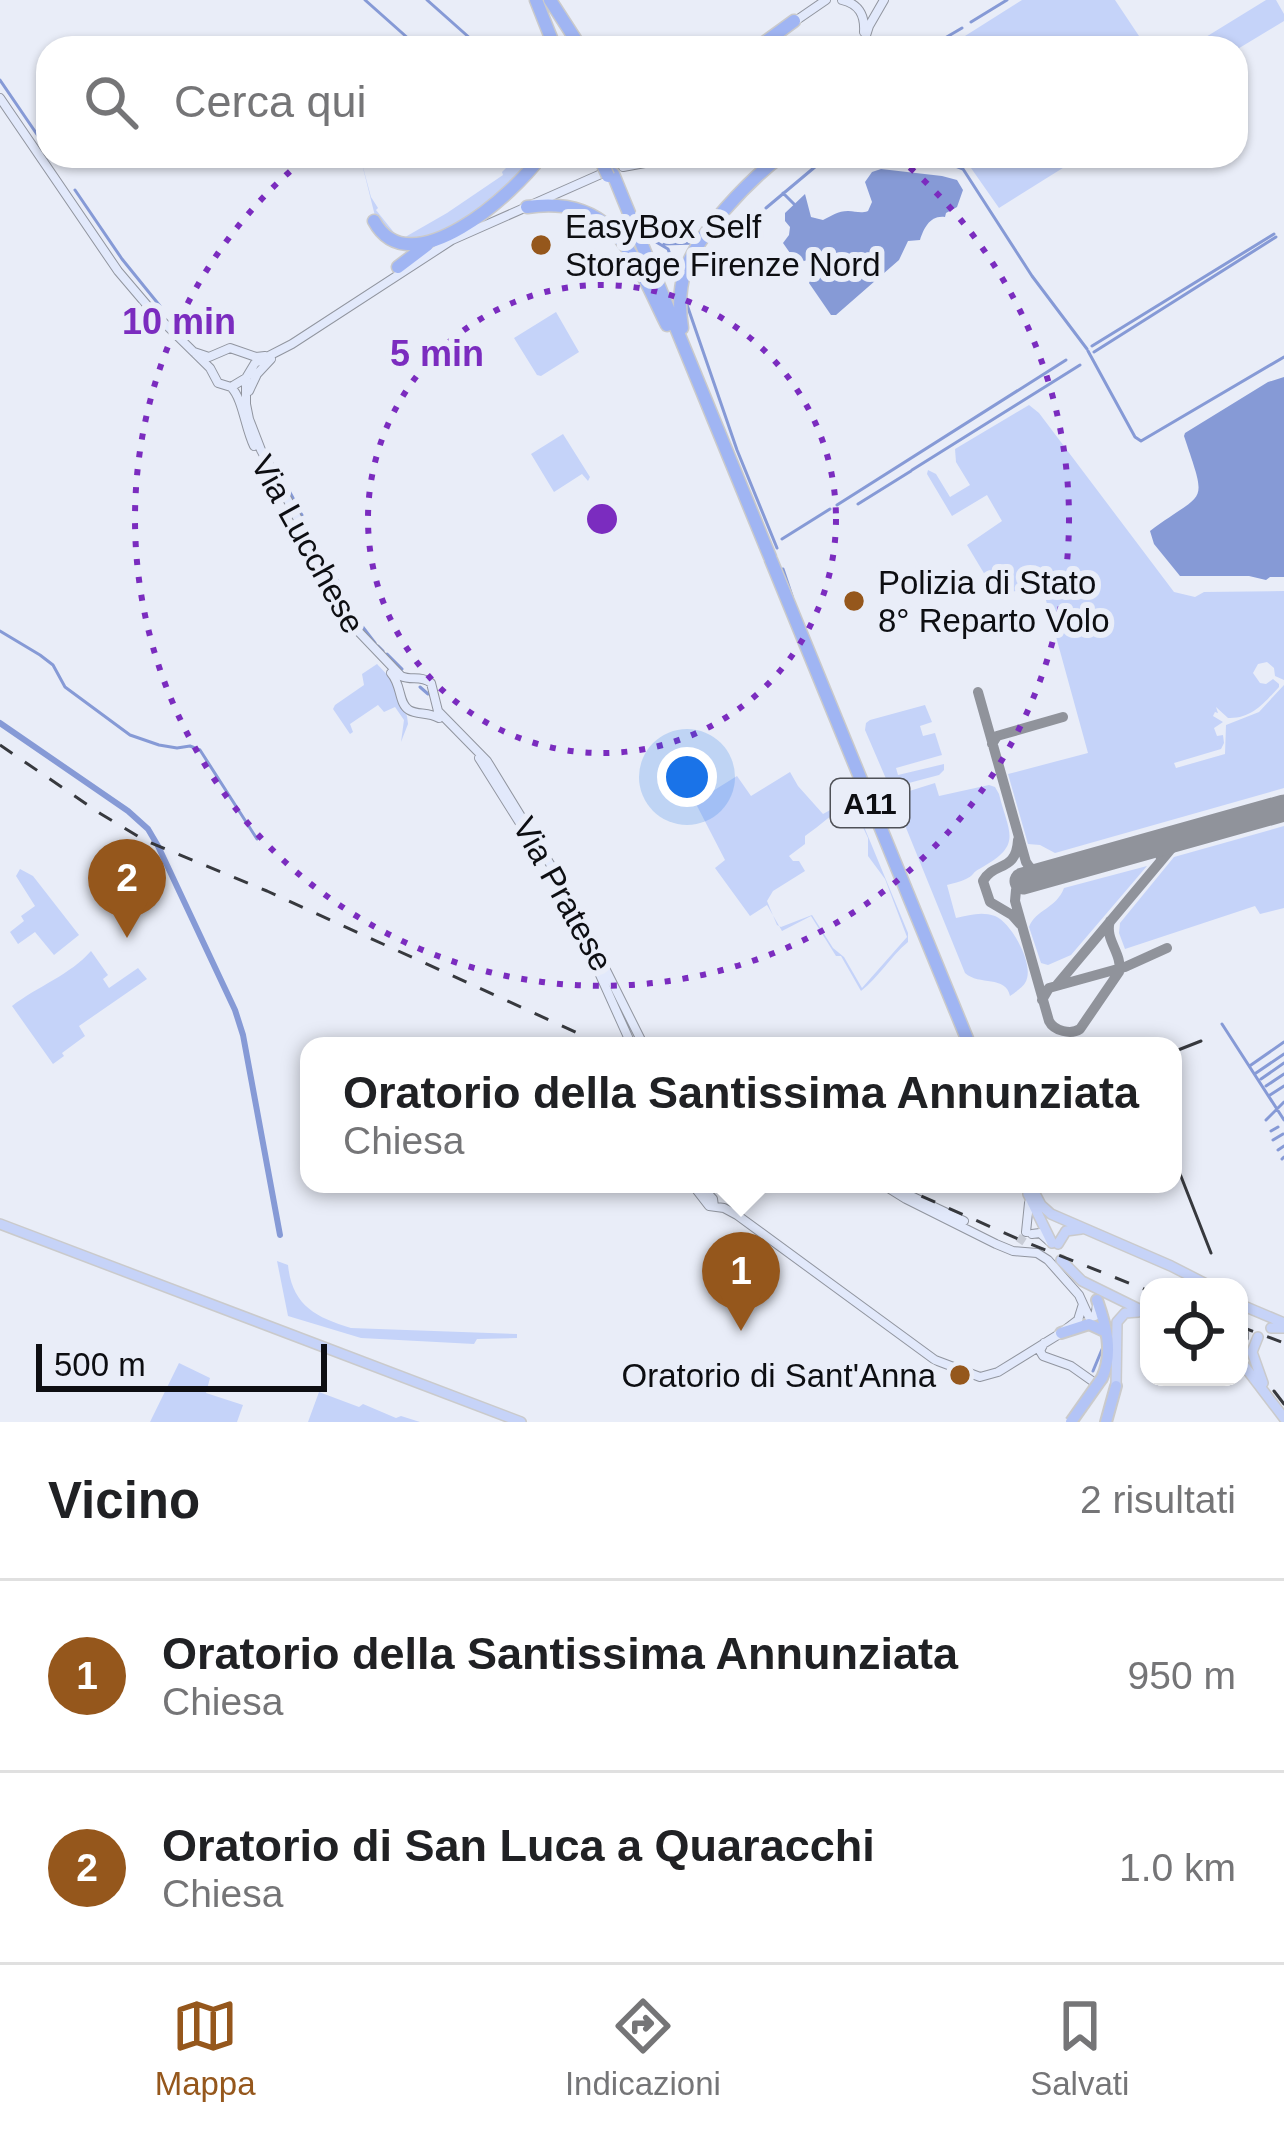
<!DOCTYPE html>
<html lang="it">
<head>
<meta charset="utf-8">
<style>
	:root { --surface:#fff; --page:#f2f2f2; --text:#202124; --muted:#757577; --line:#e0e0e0; --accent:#95571c }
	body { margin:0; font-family:Helvetica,sans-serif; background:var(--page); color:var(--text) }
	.controls { position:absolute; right:36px; bottom:36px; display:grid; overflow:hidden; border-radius:24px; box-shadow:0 3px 9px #0004 }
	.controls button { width:108px; height:108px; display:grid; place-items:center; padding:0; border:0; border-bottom:3px solid var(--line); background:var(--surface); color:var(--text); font:60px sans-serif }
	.scale { position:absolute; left:36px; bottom:30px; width:291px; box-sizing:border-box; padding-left:12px; border:6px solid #0d0e12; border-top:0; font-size:33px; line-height:42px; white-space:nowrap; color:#0d0e12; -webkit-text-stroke:9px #e9edf8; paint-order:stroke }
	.you { position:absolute; left:687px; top:777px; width:42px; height:42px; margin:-30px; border:9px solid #fff; border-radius:50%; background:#1a73e8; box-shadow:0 0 0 18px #1a73e833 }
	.badge { display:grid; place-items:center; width:78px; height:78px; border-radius:50%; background:var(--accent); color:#fff; font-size:39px; font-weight:700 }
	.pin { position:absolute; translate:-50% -99px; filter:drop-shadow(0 3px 6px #0008) }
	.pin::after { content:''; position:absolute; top:63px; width:42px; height:36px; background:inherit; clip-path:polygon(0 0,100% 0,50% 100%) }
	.popup { position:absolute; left:300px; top:1037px; width:882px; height:156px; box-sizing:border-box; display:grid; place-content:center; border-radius:24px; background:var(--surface); filter:drop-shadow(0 3px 9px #0005); font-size:39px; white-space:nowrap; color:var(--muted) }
	.popup b { font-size:45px; color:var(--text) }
	.popup::after { content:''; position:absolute; left:50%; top:100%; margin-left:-24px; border:24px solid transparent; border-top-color:var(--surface) }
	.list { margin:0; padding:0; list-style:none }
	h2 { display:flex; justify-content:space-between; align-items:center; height:156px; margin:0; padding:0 48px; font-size:51px }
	h2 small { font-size:39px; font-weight:400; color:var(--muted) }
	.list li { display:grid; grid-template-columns:78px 1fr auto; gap:36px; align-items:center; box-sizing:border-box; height:192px; padding:0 48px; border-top:3px solid var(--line) }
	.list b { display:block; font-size:45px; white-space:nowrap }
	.list p { margin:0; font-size:39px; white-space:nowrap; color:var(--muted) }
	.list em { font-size:39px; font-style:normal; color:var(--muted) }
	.icon { flex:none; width:66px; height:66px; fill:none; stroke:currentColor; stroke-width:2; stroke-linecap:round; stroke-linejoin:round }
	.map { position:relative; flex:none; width:1284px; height:1422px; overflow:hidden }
	.search { position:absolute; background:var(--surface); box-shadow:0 3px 9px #0004; left:36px; right:36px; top:36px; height:132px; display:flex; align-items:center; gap:30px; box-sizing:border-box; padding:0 42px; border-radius:36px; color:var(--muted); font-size:45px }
	.sheet { height:540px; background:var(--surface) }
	nav { display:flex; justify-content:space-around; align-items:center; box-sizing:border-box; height:168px; border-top:3px solid var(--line); background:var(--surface); font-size:33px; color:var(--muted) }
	nav a { display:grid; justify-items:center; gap:6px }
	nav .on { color:var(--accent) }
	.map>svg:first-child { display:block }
</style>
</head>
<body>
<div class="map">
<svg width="1284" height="1422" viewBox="0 0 1284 1422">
	<rect width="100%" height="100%" fill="#e9edf8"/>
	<!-- green -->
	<path fill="#c5d3f9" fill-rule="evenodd" d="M 1022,0 L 1115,0 L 1147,48 L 946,48 Z
		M 1266,0 L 1276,0 L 1284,14 L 1284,21 L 1236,50 L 1236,48 L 1188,48 Z
		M 360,156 L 371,197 L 378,208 L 376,210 L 400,240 L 447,213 L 503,175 L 502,172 L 518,156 L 539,156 C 501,194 460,238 404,244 L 377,224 Z
		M 942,156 L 1082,156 L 999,208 L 964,158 Z
		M 556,312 L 579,352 L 541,376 L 537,375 L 514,338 Z
		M 1029,405 L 1039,413 L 1174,592 L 1195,597 L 1204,592 L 1284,591 L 1284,680 L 1275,676 L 1274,668 L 1267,662 L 1258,664 L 1253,673 L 1260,683 L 1266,684 L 1273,679 L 1279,684 L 1279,687 C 1264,703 1252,719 1228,718 L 1216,707 L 1218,713 L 1215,712 L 1213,716 L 1223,722 L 1214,728 L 1217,736 L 1223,735 L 1224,743 L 1221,749 L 1174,763 L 1176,768 L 1225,754 L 1226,725 L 1259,712 L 1284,685 L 1284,788 L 1055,853 L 1040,845 L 1028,844 L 1008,774 L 1088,753 L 1044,593 C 1027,582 1011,598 994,590 L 967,545 L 1002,521 L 987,495 L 952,516 L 927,474 L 928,470 L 936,474 L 950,497 L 970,485 L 956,462 L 955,449 Z
		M 563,434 L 590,477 L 588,481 L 582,474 L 554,492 L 531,454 Z
		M 377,664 L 395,683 L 398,702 L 407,716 L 408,724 L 401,742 L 404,720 L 395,707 L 384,712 L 378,705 L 350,724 L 353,732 L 350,734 L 333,709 L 335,705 L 364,685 L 362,674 Z
		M 925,705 L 932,722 L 920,726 L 923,736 L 935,733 L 942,755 L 896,768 L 898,775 L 944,764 L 944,770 L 939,775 L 890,788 L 865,730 L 866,723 L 870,720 Z
		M 790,772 L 798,786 L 823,814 L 850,799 L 853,800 L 908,933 L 908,942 C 890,957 879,977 861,991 L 841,956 L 836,956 L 811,916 L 782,931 L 767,905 L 750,916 L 715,868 L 725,860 L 695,802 L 737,776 L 751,796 ZM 850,804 L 853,806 L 868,838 L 868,856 L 885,879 L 907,937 L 862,988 L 844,957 L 833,948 L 812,915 L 781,927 L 777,925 L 767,901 L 773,891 L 805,871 L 799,861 L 793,861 L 789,856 L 805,844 L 805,836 C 821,825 832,813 850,804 Z
		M 935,783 L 939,796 L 989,785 L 995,787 L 999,794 C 1009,834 1023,845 981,868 C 971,873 975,875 966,879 C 960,882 953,883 947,885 L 956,918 C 970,915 981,911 995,916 C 1012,923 1036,967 1025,983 C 1023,987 1013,994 1010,996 C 1006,975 979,986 965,973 L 900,813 L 905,810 L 903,793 Z
		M 1284,826 L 1284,908 L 1260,914 L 1255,906 L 1125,949 L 1119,933 L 1120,923 L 1174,857 Z
		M 1147,866 L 1071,955 L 1048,965 L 1041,963 L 1029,927 C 1036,909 1056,909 1064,888 Z
		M 20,869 L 33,876 L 79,935 L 54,955 L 35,932 L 18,944 L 10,932 L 24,921 L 21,916 L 35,906 L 16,876 Z
		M 91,951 L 108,975 L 103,979 L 109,988 L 138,968 L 147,979 L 79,1026 L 85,1036 L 62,1053 L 64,1056 L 53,1064 L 12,1006 C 38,986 70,975 91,951 Z
		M 277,1261 L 288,1265 C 292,1305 315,1317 351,1328 L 517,1334 L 517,1338 L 477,1339 L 474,1344 L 361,1338 L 288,1316 Z
		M 179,1363 L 210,1378 L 206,1393 L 243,1405 L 237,1422 L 150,1422 Z
		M 319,1392 L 359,1407 L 363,1404 L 396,1418 L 401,1416 L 420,1422 L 308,1422 Z"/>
	<!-- water -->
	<path fill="#869ad6" d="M 881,169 L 942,176 L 957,180 L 963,190 L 957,207 L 946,213 L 945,217 C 930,215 924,228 920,240 L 908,241 L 899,260 L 836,315 L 831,315 L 809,283 L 812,276 L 826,267 L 827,262 L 818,257 L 797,263 L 783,243 L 789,235 L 790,227 L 785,221 L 785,213 L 805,194 L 811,217 L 823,220 C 831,216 838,211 848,211 C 856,211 860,214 868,211 L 872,202 L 865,182 L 872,172 Z
		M 1284,377 L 1284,577 L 1270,577 L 1266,580 L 1249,576 L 1180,576 L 1154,544 L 1150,531 C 1206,489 1208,508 1184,436 L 1185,433 L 1268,382 Z"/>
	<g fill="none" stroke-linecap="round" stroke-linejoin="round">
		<!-- stream -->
		<path stroke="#869ad6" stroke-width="3" d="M 365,0 L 419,48
			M 427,0 L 481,48
			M 971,22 L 1007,0
			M 928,48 L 962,28
			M 0,80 L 47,149
			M 849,156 L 953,165 L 963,169 L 1032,276 L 1087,349
			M 75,190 L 122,259 L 160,306
			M 783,193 L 794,204
			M 766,208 L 828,156
			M 651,239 L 668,249 L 677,274
			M 707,241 L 735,232 L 763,211
			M 664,244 L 696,243
			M 685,299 L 737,450 L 777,548
			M 1092,346 L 1274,234
			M 1088,351 L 1135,437 L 1141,441 L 1284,357
			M 1094,352 L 1276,237
			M 275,465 L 293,498
			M 912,470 L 1080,365
			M 858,504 L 911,471
			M 837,505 L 1066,360
			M 300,512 L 302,515
			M 782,539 L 830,509
			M 783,569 L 792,596
			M 335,576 L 362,626 L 375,643
			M 0,631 L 40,655 L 53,665 L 65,687 L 130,735 L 159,745 L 177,748 L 190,746 L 200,750 L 257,839
			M 378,646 L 383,651
			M 387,654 L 402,669
			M 420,687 L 428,694
			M 1222,1024 L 1284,1120
			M 1251,1065 L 1284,1042
			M 1256,1073 L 1284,1054
			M 1261,1079 L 1284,1063
			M 1266,1086 L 1284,1074
			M 1270,1095 L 1284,1086
			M 1266,1120 L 1284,1102
			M 1271,1131 L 1278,1127
			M 1273,1140 L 1283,1134
			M 1278,1150 L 1284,1146
			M 1282,1159 L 1284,1157
			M 1093,1371 L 1103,1347"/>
		<!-- canal -->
		<path stroke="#869ad6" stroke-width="6" d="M 0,723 L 128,811 L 148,829 L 158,846 L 235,1010 L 243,1035 L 280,1235"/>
		<!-- taxiway -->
		<path stroke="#90939b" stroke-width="10" d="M 978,692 L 1026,862 C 1034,876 1045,874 1059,871
			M 992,744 L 997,736 L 1063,717
			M 1018,840 C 1016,873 994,861 983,881 L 990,902 L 1012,915 L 1020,924
			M 1146,847 L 1160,849 L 1161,860
			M 1028,880 L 1016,890 L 1015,901 L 1049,1021 C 1054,1031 1071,1035 1080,1029 L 1119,972 C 1123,953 1104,940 1110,921
			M 1056,986 L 1176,843 L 1193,833
			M 1042,1000 L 1049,988 L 1125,967 L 1167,948"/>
		<!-- runway -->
		<path stroke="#90939b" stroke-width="27" d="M 1023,881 L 1284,808"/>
		<!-- secondary-tunnel -->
		<path stroke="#c8ccd6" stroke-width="8" stroke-dasharray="8 4" stroke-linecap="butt" d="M 598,171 L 621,162
			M 1019,1243 L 1026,1232"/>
		<!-- secondary casing -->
		<g stroke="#91959f" stroke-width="10">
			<path id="secondary" d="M 842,0 C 859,4 865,15 864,32
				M 791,24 L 826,0
				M 862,48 L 869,26 L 884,0
				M 0,98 L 118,271 L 152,311 L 210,368 L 218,383 L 231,387 L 246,378
				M 623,167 L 683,156
				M 601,174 L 452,240 L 292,344 L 255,363 L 246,378 L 246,404 L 249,419 L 261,450 L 357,630 L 401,676 C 411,681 421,675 431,683 L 438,711 L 487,761 L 566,890 L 644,1046
				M 194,352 L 209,357 L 230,348 L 256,357 L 265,356
				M 231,387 C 243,399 245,428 254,446
				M 249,391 L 257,374 L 271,359
				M 391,673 C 402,685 398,703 409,710 C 417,715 428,712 439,718
				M 479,758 L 538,852
				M 554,881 L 574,917 L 632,1046
				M 692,1184 L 709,1206 L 724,1208 L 737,1215 L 935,1360 L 980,1377 L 998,1372 L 1061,1333 L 1078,1320 L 1083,1304
				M 699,1184 L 713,1199 L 714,1206
				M 882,1184 L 906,1199 L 996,1244 L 1013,1251 L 1037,1253 L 1048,1260 L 1079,1295 L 1089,1317 L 1095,1316 L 1097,1306
				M 907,1194 L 964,1221
				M 1026,1232 L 1029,1203
				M 1032,1234 L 1040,1233 L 1049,1241
				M 1044,1343 L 1040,1351 L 1043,1356 L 1071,1366 L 1095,1383"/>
		</g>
		<!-- primary casing -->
		<g stroke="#cacacb" stroke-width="12">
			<path id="primary" d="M 1030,1184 L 1041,1205 L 1051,1214 L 1171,1266 L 1212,1287
				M 1028,1194 L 1052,1243
				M 0,1224 L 521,1422
				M 1058,1244 L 1066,1231 L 1081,1229
				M 1061,1260 L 1082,1281 L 1149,1314
				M 1239,1304 L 1284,1323
				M 1271,1328 L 1284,1328
				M 1258,1337 L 1252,1352 L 1263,1383
				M 1239,1359 L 1284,1418
				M 1116,1386 L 1117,1322 L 1125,1313 L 1138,1312"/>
		</g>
		<!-- trunk casing -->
		<g stroke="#cacacb" stroke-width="14">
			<path id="trunk" d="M 1097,1300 C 1106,1326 1114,1352 1102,1378
				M 1061,1333 L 1089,1324 L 1104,1331
				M 1106,1422 L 1116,1386"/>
		</g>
		<!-- motorway casing -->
		<g stroke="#cacacb" stroke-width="15">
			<path id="motorway" d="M 536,0 L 555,48
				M 550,0 L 581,48
				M 757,48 L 794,21
				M 613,174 L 770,557
				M 527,207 C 616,194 634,259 667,325
				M 374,221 C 410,288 515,193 541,156
				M 398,267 L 427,245
				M 682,328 C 679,309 679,290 685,271 C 699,232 748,181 781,156
				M 771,560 L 970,1046"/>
		</g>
		<!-- secondary -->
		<use href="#secondary" stroke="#e2e9fb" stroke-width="8"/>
		<!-- primary -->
		<use href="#primary" stroke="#c6d3f8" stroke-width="9"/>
		<!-- trunk -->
		<use href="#trunk" stroke="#b3c4f6" stroke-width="10"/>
		<!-- motorway -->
		<use href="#motorway" stroke="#a0b5f3" stroke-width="12"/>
		<!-- tram -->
		<path stroke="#37393e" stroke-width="3" d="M 1173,1052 L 1201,1041
			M 1173,1156 L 1211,1253
			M 1247,1332 L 1247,1339
			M 1274,1391 L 1284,1404"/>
		<!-- rail -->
		<path stroke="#37393e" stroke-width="3" stroke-dasharray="15 15" stroke-linecap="butt" d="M 0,745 L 101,814 L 144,840 L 267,891 L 606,1046
			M 894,1184 L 1018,1239 L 1149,1291
			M 1239,1326 L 1284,1343"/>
		<!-- trunk-bridge casing -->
		<g stroke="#cacacb" stroke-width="14" stroke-linecap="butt">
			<path id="trunk-bridge" d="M 1071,1422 L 1102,1378"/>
		</g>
		<!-- motorway-bridge casing -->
		<g stroke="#cacacb" stroke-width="15" stroke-linecap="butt">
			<path id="motorway-bridge" d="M 599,156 L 608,176"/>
		</g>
		<!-- trunk-bridge -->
		<use href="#trunk-bridge" stroke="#b3c4f6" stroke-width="10"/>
		<!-- motorway-bridge -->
		<use href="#motorway-bridge" stroke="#a0b5f3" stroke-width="12"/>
	</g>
	<!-- distance rings -->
	<g fill="none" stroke="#7b2cbf" stroke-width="6" stroke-dasharray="6 12">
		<circle cx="602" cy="519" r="234"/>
		<path d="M896 156A467 467 0 1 1 308 156"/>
	</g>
	<!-- markers -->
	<g fill="#95571c" stroke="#e9edf8" stroke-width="4.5">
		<circle cx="541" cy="245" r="12"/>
		<circle cx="854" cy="601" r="12"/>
		<circle cx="960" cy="1375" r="12"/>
	</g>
	<g text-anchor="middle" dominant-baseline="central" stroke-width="12" stroke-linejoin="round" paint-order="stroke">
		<!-- shield labels -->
		<rect fill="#e9edf8" stroke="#4f5157" stroke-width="3" x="831" y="779" width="78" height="48" rx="9"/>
		<g font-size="30" font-weight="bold" fill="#0d0e12">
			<text x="870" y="803">A11</text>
		</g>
		<!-- poi labels -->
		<g font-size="33" fill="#0d0e12" stroke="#e9edf8" text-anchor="start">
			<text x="565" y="226">EasyBox Self<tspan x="565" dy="38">Storage Firenze Nord</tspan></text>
			<text x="878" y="582">Polizia di Stato<tspan x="878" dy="38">8° Reparto Volo</tspan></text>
			<text x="936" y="1375" text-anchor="end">Oratorio di Sant'Anna</text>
		</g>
		<!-- street labels -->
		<g font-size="33" fill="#0d0e12" stroke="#e9edf8">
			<text transform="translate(308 544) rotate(61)">Via Lucchese</text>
			<text transform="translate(563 894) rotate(61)">Via Pratese</text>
		</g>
	</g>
	<circle cx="602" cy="519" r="18" fill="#7b2cbf" stroke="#e9edf8" stroke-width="6"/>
	<g font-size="36" text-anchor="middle" font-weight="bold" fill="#7b2cbf" stroke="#e9edf8" stroke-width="12" stroke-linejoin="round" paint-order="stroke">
		<text x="179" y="334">10 min</text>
		<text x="437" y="366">5 min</text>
	</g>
</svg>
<div class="controls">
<button><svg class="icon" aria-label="locate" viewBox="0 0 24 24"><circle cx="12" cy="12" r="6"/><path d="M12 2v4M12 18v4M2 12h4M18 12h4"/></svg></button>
</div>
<div class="scale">500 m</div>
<div class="you"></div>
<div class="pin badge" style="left:741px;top:1331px">1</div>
<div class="popup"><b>Oratorio della Santissima Annunziata</b>Chiesa</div>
<div class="pin badge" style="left:127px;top:938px">2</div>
<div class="search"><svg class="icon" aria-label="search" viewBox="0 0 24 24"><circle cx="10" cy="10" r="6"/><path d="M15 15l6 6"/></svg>Cerca qui</div>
</div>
<section class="sheet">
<h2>Vicino<small>2 risultati</small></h2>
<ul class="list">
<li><span class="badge">1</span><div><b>Oratorio della Santissima Annunziata</b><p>Chiesa</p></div><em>950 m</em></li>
<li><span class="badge">2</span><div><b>Oratorio di San Luca a Quaracchi</b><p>Chiesa</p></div><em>1.0 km</em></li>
</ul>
</section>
<nav>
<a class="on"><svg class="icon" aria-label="map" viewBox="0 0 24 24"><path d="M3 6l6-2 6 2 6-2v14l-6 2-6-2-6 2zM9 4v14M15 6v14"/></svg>Mappa</a>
<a><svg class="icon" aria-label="directions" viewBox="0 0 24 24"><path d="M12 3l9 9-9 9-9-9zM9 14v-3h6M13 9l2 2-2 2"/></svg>Indicazioni</a>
<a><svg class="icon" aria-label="saved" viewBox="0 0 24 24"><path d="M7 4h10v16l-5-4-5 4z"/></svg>Salvati</a>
</nav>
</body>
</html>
